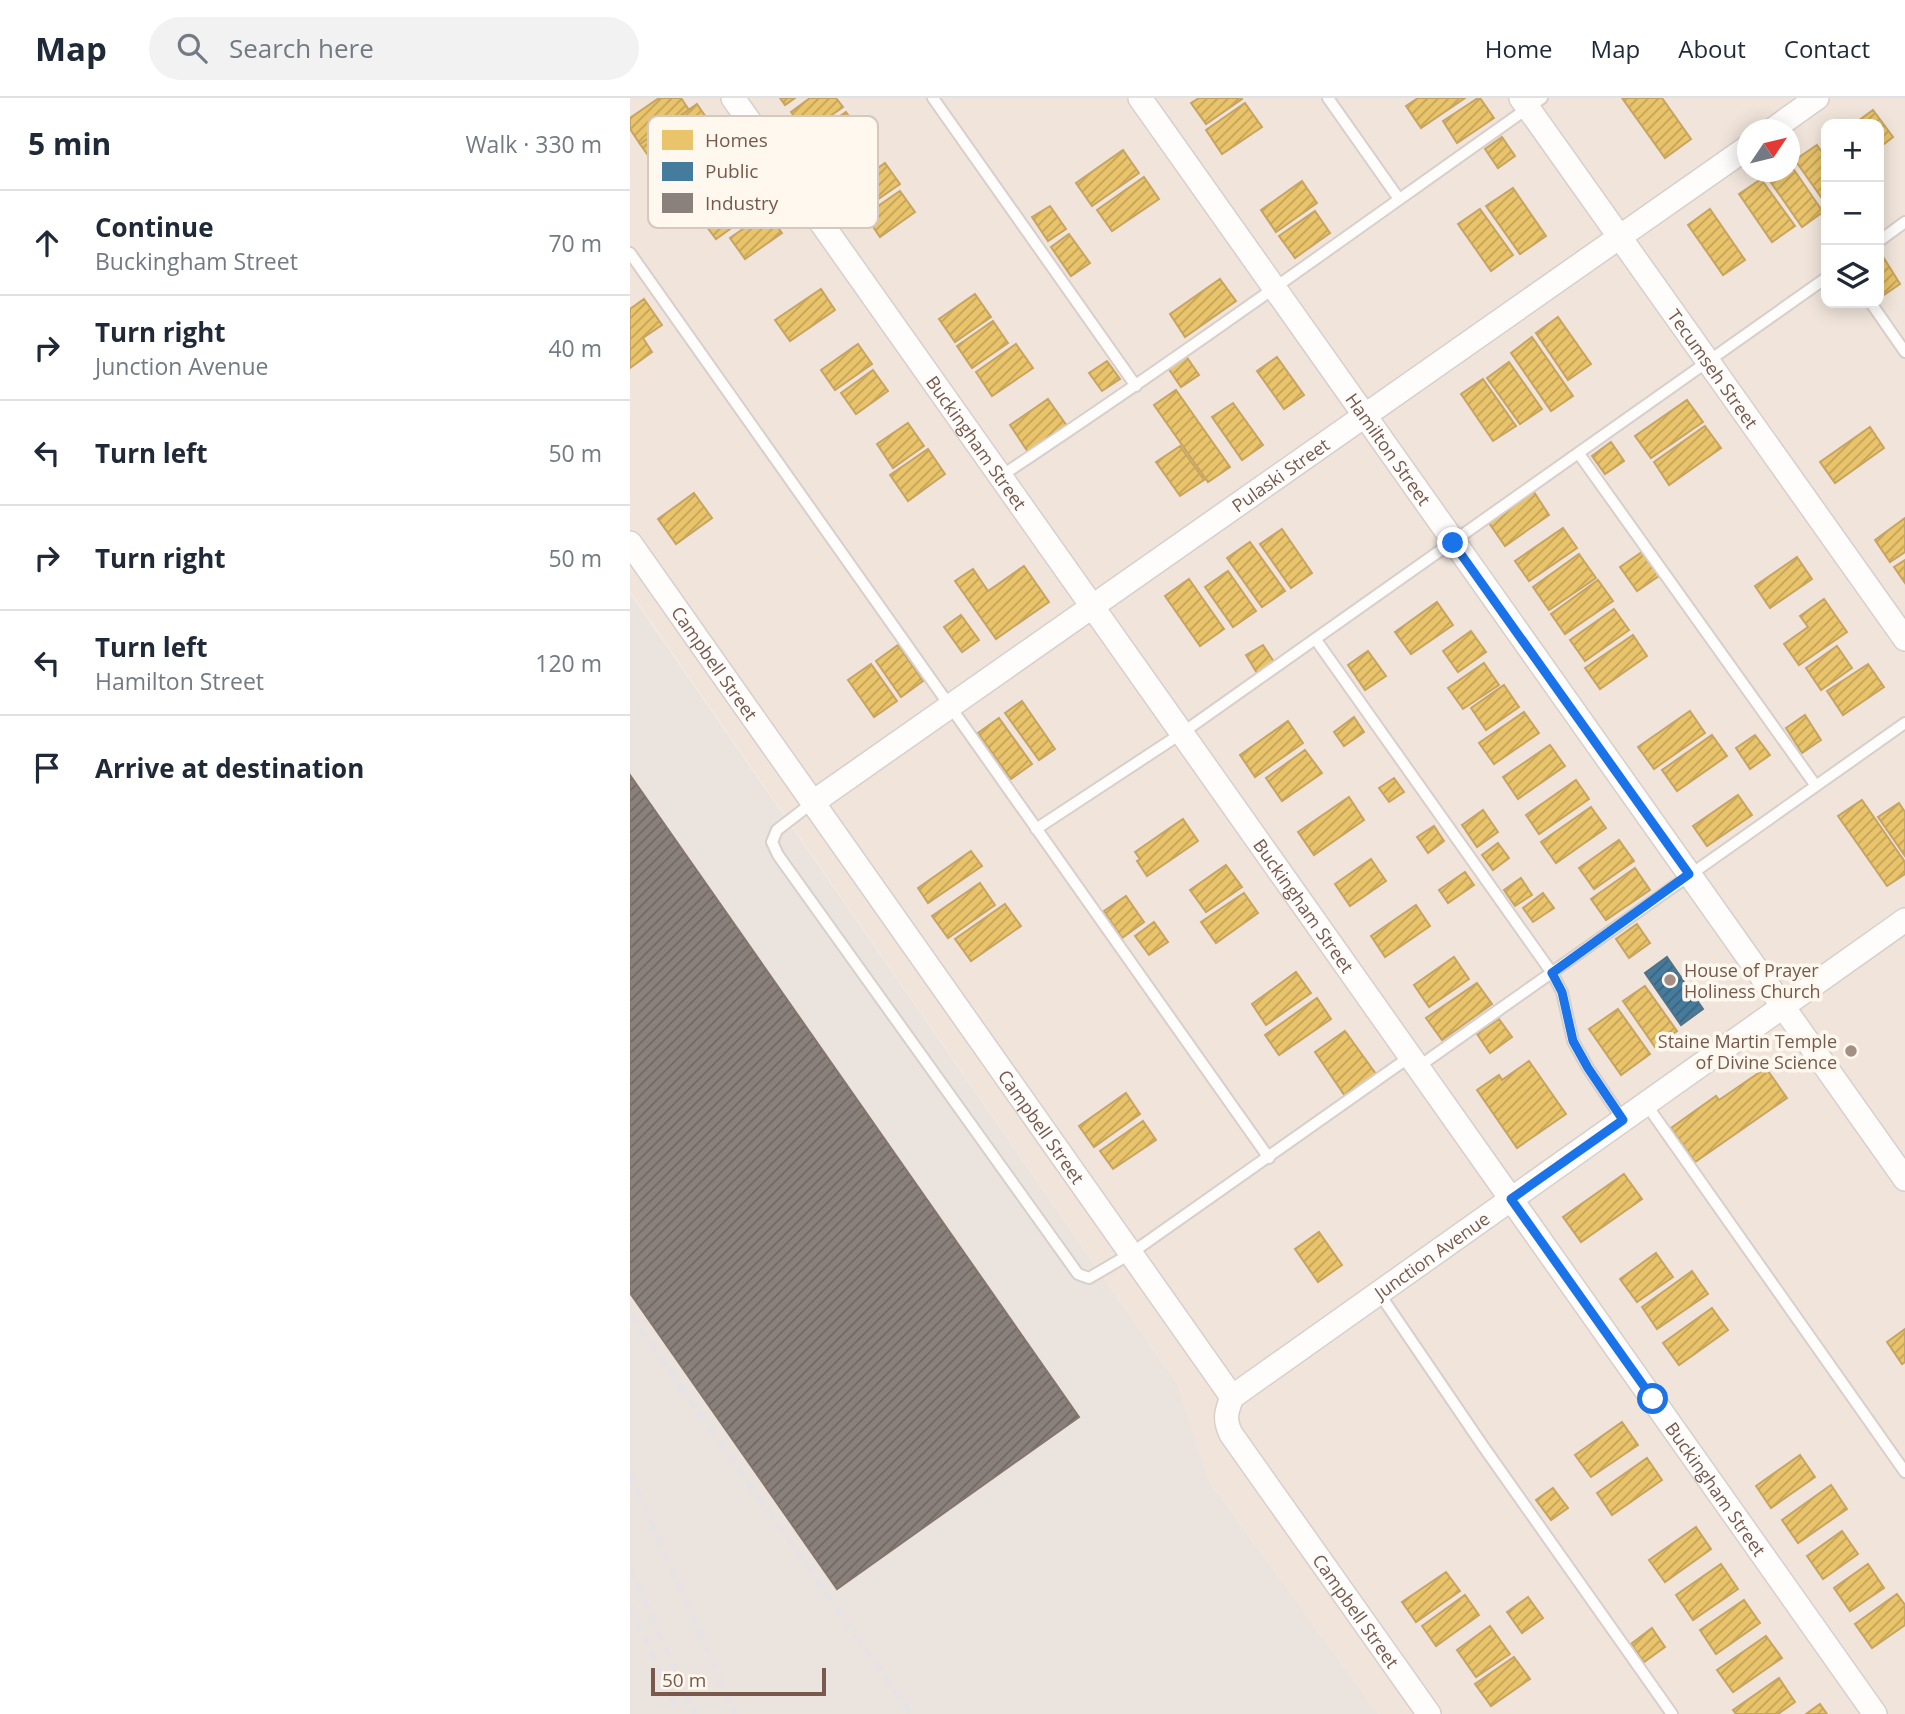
<!DOCTYPE html>
<html lang="en">
<head>
<meta charset="utf-8">
<style>
	:root { --surface:#fff; --page:#f2f2f3; --text:#1f2937; --muted:#747a83; --line:#e0e1e3 }
	body { margin:0; font-family:"Open Sans",sans-serif; background:var(--page); color:var(--text) }
	.controls { position:absolute; right:21px; top:21px; display:grid; overflow:hidden; border-radius:14px; box-shadow:0 4px 18px #0003 }
	.controls button { width:63px; height:63px; display:grid; place-items:center; padding:0; border:0; border-bottom:2px solid var(--line); background:var(--surface); color:var(--text); font:35px sans-serif }
	.compass { position:absolute; left:1107px; top:21px; width:63px; height:63px; border-radius:50%; background:var(--surface); box-shadow:0 4px 18px #0003; rotate:55deg }
	.scale { position:absolute; left:21px; bottom:18px; width:175px; box-sizing:border-box; padding-left:7px; border:4px solid #78594b; border-top:0; font-size:19px; line-height:24px; white-space:nowrap; color:#78594b; -webkit-text-stroke:5px #fff8ef; paint-order:stroke }
	.stop { position:absolute; width:21px; height:21px; margin:-16px; border:5px solid #1a73e8; border-radius:50%; background:#fff }
	.stop.end { background:#1a73e8; border-color:#fff; box-shadow:0 2px 7px #0008 }
	.list { margin:0; padding:0; list-style:none }
	h2 { display:flex; justify-content:space-between; align-items:center; height:91px; margin:0; padding:0 28px; font-size:30px }
	h2 small { font-size:23px; font-weight:400; color:var(--muted) }
	.list li { display:grid; grid-template-columns:46px 1fr auto; gap:21px; align-items:center; box-sizing:border-box; height:105px; padding:0 28px; border-top:2px solid var(--line) }
	.list b { display:block; font-size:26px; white-space:nowrap }
	.list p { margin:0; font-size:23px; white-space:nowrap; color:var(--muted) }
	.list em { font-size:23px; font-style:normal; color:var(--muted) }
	.icon { flex:none; width:38px; height:38px; fill:none; stroke:currentColor; stroke-width:2; stroke-linecap:round; stroke-linejoin:round }
	.map { position:relative; flex:none; width:1275px; height:1616px; overflow:hidden }
	header { display:flex; align-items:center; gap:42px; box-sizing:border-box; height:98px; padding:0 35px; background:var(--surface); border-bottom:2px solid var(--line) }
	header strong { font-size:33px }
	nav { display:flex; gap:38px; margin-inline-start:auto; font-size:24px }
	.search { width:490px; height:63px; background:var(--page); display:flex; align-items:center; gap:18px; box-sizing:border-box; padding:0 24px; border-radius:38px; color:var(--muted); font-size:26px }
	main { display:flex }
	aside { flex:1; background:var(--surface) }
	.map>svg:first-child { display:block }
</style>
</head>
<body>
<header>
<strong>Map</strong>
<div class="search"><svg class="icon" aria-label="search" viewBox="0 0 24 24"><circle cx="10" cy="10" r="6"/><path d="M15 15l6 6"/></svg>Search here</div>
<nav><a>Home</a><a>Map</a><a>About</a><a>Contact</a></nav>
</header>
<main>
<aside>
<h2>5 min<small>Walk · 330 m</small></h2>
<ul class="list">
<li><svg class="icon" aria-label="ahead" viewBox="0 0 24 24"><path d="M12 20V5M6 11l6-6 6 6"/></svg><div><b>Continue</b><p>Buckingham Street</p></div><em>70 m</em></li>
<li><svg class="icon" aria-label="right" viewBox="0 0 24 24"><path d="M7 20v-9h11M14 6l5 5-5 5"/></svg><div><b>Turn right</b><p>Junction Avenue</p></div><em>40 m</em></li>
<li><svg class="icon" aria-label="left" viewBox="0 0 24 24"><path d="M17 20v-9H6M10 6l-5 5 5 5"/></svg><div><b>Turn left</b></div><em>50 m</em></li>
<li><svg class="icon" aria-label="right" viewBox="0 0 24 24"><path d="M7 20v-9h11M14 6l5 5-5 5"/></svg><div><b>Turn right</b></div><em>50 m</em></li>
<li><svg class="icon" aria-label="left" viewBox="0 0 24 24"><path d="M17 20v-9H6M10 6l-5 5 5 5"/></svg><div><b>Turn left</b><p>Hamilton Street</p></div><em>120 m</em></li>
<li><svg class="icon" aria-label="arrive" viewBox="0 0 24 24"><path d="M6 21V4h12l-3 4 3 4H6"/></svg><div><b>Arrive at destination</b></div></li>
</ul>
</aside>
<div class="map">
<svg width="1275" height="1616" viewBox="0 0 1275 1616">
	<defs>
		<pattern id="homes-hatch" width="6" height="6" patternUnits="userSpaceOnUse" patternTransform="scale(1.75)"><rect width="6" height="6" fill="#e9c46a"/><path d="M-1 1l2-2M0 6l6-6M5 7l2-2" fill="none" stroke="#c2a259"/></pattern>
		<pattern id="public-hatch" width="6" height="6" patternUnits="userSpaceOnUse" patternTransform="scale(1.75)"><rect width="6" height="6" fill="#457b9d"/><path d="M-1 1l2-2M0 6l6-6M5 7l2-2" fill="none" stroke="#3d637b"/></pattern>
		<pattern id="industry-hatch" width="6" height="6" patternUnits="userSpaceOnUse" patternTransform="scale(1.75)"><rect width="6" height="6" fill="#8a817c"/><path d="M-1 1l2-2M0 6l6-6M5 7l2-2" fill="none" stroke="#706862"/></pattern>
	</defs>
	<rect width="100%" height="100%" fill="#f8f3ee"/>
	<!-- residential -->
	<path fill="#f1e5db" fill-rule="evenodd" d="M 0,0 L 1275,0 L 1275,1616 L 748,1616 L 579,1383 L 548,1287 L 0,494 ZM 1196,26 L 1249,26 L 1249,205 L 1196,205 ZM 1118,32 L 1160,32 L 1160,74 L 1118,74 Z"/>
	<!-- industrial -->
	<path fill="#ebe3de" d="M 0,495 L 548,1287 L 579,1383 L 748,1616 L 0,1616 Z"/>
	<!-- homes -->
	<path fill="url(#homes-hatch)" stroke="#c7a461" stroke-width="2" d="M 29,0 L 51,0 L 59,12 L 10,46 L 0,31 L 0,20 Z
		M 150,0 L 165,0 L 155,7 Z
		M 180,0 L 206,0 L 213,9 L 176,35 L 161,14 Z
		M 569,0 L 611,0 L 612,1 L 576,26 L 561,5 Z
		M 788,0 L 835,0 L 791,30 L 776,8 Z
		M 848,0 L 850,0 L 864,20 L 827,45 L 813,23 Z
		M 992,0 L 1032,0 L 1061,41 L 1035,60 Z
		M 615,5 L 632,29 L 592,56 L 576,32 Z
		M 67,6 L 82,28 L 25,67 L 10,46 Z
		M 1243,12 L 1263,39 L 1249,50 L 1249,26 L 1224,26 Z
		M 216,14 L 231,35 L 195,61 L 180,39 Z
		M 872,39 L 885,58 L 868,70 L 855,51 Z
		M 1187,47 L 1196,60 L 1196,106 L 1165,62 Z
		M 493,52 L 509,75 L 462,108 L 446,85 Z
		M 255,65 L 270,86 L 231,113 L 217,92 Z
		M 1160,66 L 1193,114 L 1172,129 L 1135,76 L 1138,74 L 1160,74 Z
		M 514,79 L 529,101 L 482,133 L 467,112 Z
		M 1131,81 L 1165,128 L 1142,144 L 1109,96 Z
		M 672,83 L 687,105 L 646,134 L 631,112 Z
		M 117,87 L 132,108 L 86,141 L 71,121 Z
		M 883,90 L 916,138 L 890,156 L 856,108 Z
		M 270,93 L 285,114 L 250,139 L 235,117 Z
		M 420,108 L 436,131 L 418,143 L 402,119 Z
		M 850,111 L 883,157 L 861,173 L 828,126 Z
		M 1080,111 L 1115,162 L 1093,177 L 1058,127 Z
		M 685,113 L 700,135 L 665,160 L 649,138 Z
		M 137,114 L 152,135 L 115,161 L 100,140 Z
		M 439,136 L 460,165 L 441,178 L 421,149 Z
		M 1252,157 L 1270,186 L 1251,199 L 1249,194 L 1249,159 Z
		M 590,181 L 606,203 L 555,239 L 540,216 Z
		M 191,191 L 205,212 L 160,243 L 145,222 Z
		M 345,196 L 361,219 L 325,244 L 309,221 Z
		M 14,201 L 32,227 L 13,240 L 22,254 L 0,270 L 0,211 Z
		M 928,219 L 961,266 L 938,282 L 906,235 Z
		M 363,223 L 378,245 L 342,270 L 327,248 Z
		M 902,239 L 943,298 L 921,313 L 881,255 Z
		M 228,246 L 242,266 L 205,292 L 191,272 Z
		M 386,246 L 403,270 L 362,298 L 346,274 Z
		M 556,258 L 569,277 L 551,289 L 538,270 Z
		M 647,259 L 674,297 L 654,311 L 627,273 Z
		M 477,263 L 490,281 L 472,293 L 459,275 Z
		M 879,264 L 912,311 L 890,326 L 857,280 Z
		M 243,272 L 258,293 L 226,316 L 211,295 Z
		M 853,281 L 886,328 L 863,343 L 831,296 Z
		M 546,292 L 600,369 L 578,384 L 524,307 Z
		M 418,301 L 437,328 L 398,354 L 380,327 Z
		M 1057,302 L 1073,324 L 1021,360 L 1005,338 Z
		M 603,305 L 633,347 L 612,362 L 582,319 Z
		M 278,325 L 294,348 L 263,370 L 247,346 Z
		M 1075,328 L 1091,350 L 1039,387 L 1024,364 Z
		M 1240,329 L 1254,350 L 1205,385 L 1190,364 Z
		M 981,344 L 994,363 L 975,376 L 962,358 Z
		M 550,348 L 574,382 L 550,398 L 526,364 Z
		M 298,351 L 315,376 L 278,403 L 260,377 Z
		M 904,394 L 919,417 L 875,448 L 859,425 Z
		M 64,395 L 82,420 L 46,446 L 28,421 Z
		M 1275,420 L 1275,454 L 1260,464 L 1245,442 Z
		M 933,430 L 947,450 L 899,483 L 885,463 Z
		M 652,431 L 682,475 L 661,490 L 630,446 Z
		M 620,444 L 655,493 L 632,509 L 597,460 Z
		M 1012,454 L 1029,478 L 1007,493 L 990,469 Z
		M 949,456 L 966,480 L 919,512 L 903,489 Z
		M 1167,459 L 1182,481 L 1140,510 L 1125,488 Z
		M 1275,462 L 1275,485 L 1264,469 Z
		M 394,468 L 419,504 L 366,541 L 325,483 L 343,471 L 358,493 Z
		M 598,473 L 626,513 L 603,529 L 575,489 Z
		M 559,481 L 594,531 L 570,548 L 535,498 Z
		M 968,482 L 983,503 L 935,536 L 921,516 Z
		M 1194,501 L 1217,534 L 1169,567 L 1154,546 L 1178,529 L 1170,518 Z
		M 807,504 L 823,527 L 781,556 L 765,534 Z
		M 984,511 L 999,532 L 955,563 L 940,542 Z
		M 331,517 L 349,542 L 332,554 L 314,529 Z
		M 841,533 L 856,554 L 828,574 L 813,553 Z
		M 1003,537 L 1017,558 L 970,591 L 955,570 Z
		M 268,547 L 293,583 L 271,599 L 246,563 Z
		M 633,547 L 644,564 L 627,575 L 616,557 Z
		M 1207,548 L 1222,570 L 1191,592 L 1176,570 Z
		M 738,553 L 756,578 L 735,592 L 718,567 Z
		M 854,565 L 869,587 L 833,611 L 818,590 Z
		M 241,566 L 267,603 L 244,619 L 218,582 Z
		M 1238,566 L 1254,589 L 1213,617 L 1197,593 Z
		M 874,587 L 889,609 L 856,632 L 841,610 Z
		M 392,603 L 425,651 L 409,662 L 375,615 Z
		M 1060,613 L 1075,635 L 1024,671 L 1008,649 Z
		M 894,614 L 909,635 L 864,666 L 849,645 Z
		M 1175,617 L 1191,642 L 1172,655 L 1156,630 Z
		M 724,619 L 734,634 L 714,648 L 704,634 Z
		M 369,620 L 402,666 L 381,681 L 348,635 Z
		M 658,623 L 673,645 L 625,679 L 610,657 Z
		M 1082,637 L 1097,658 L 1047,693 L 1032,672 Z
		M 1125,637 L 1140,657 L 1120,671 L 1106,650 Z
		M 920,647 L 935,668 L 888,701 L 873,679 Z
		M 675,652 L 692,675 L 652,703 L 636,680 Z
		M 764,680 L 774,694 L 759,704 L 749,690 Z
		M 946,682 L 959,701 L 909,736 L 896,717 Z
		M 1108,697 L 1122,717 L 1077,748 L 1063,728 Z
		M 719,699 L 734,722 L 684,757 L 668,734 Z
		M 1232,702 L 1275,764 L 1275,776 L 1257,788 L 1208,718 Z
		M 1269,705 L 1275,714 L 1275,758 L 1248,719 Z
		M 961,709 L 976,730 L 926,765 L 911,744 Z
		M 853,712 L 868,734 L 847,749 L 832,727 Z
		M 553,721 L 568,743 L 517,778 L 507,763 L 510,761 L 505,754 Z
		M 804,728 L 814,743 L 798,755 L 787,739 Z
		M 989,742 L 1004,763 L 964,791 L 949,770 Z
		M 868,745 L 879,760 L 863,772 L 852,757 Z
		M 341,753 L 352,768 L 298,805 L 288,790 Z
		M 741,761 L 756,783 L 720,808 L 705,786 Z
		M 596,767 L 612,789 L 576,814 L 560,792 Z
		M 1005,770 L 1020,792 L 976,822 L 961,801 Z
		M 835,774 L 844,787 L 818,805 L 809,792 Z
		M 891,780 L 902,797 L 885,808 L 874,792 Z
		M 350,785 L 365,807 L 318,840 L 302,818 Z
		M 614,795 L 628,815 L 586,845 L 571,824 Z
		M 913,795 L 924,810 L 903,824 L 893,810 Z
		M 496,798 L 514,824 L 492,840 L 474,813 Z
		M 375,806 L 391,828 L 341,863 L 325,841 Z
		M 786,807 L 800,828 L 755,859 L 741,838 Z
		M 524,824 L 538,844 L 519,857 L 505,838 Z
		M 1007,826 L 1020,845 L 999,860 L 986,841 Z
		M 824,859 L 839,881 L 799,909 L 784,887 Z
		M 666,874 L 681,895 L 636,927 L 622,906 Z
		M 847,885 L 862,906 L 812,942 L 796,920 Z
		M 1015,888 L 1047,933 L 1025,949 L 993,903 Z
		M 687,900 L 701,921 L 649,957 L 635,937 Z
		M 988,911 L 1020,956 L 991,977 L 959,931 Z
		M 869,921 L 882,939 L 860,955 L 847,936 Z
		M 715,933 L 746,976 L 715,998 L 685,954 Z
		M 899,963 L 936,1016 L 887,1050 L 847,992 L 869,977 L 872,982 Z
		M 1136,970 L 1157,1000 L 1065,1064 L 1041,1030 L 1086,998 L 1089,1002 Z
		M 496,995 L 510,1016 L 464,1049 L 449,1028 Z
		M 513,1023 L 526,1042 L 483,1071 L 470,1053 Z
		M 994,1076 L 1012,1101 L 951,1144 L 933,1119 Z
		M 689,1134 L 712,1167 L 688,1184 L 665,1151 Z
		M 1026,1155 L 1043,1179 L 1007,1204 L 990,1181 Z
		M 1062,1173 L 1078,1196 L 1027,1231 L 1012,1209 Z
		M 1082,1210 L 1098,1232 L 1049,1267 L 1033,1245 Z
		M 1275,1231 L 1275,1264 L 1272,1266 L 1257,1244 Z
		M 992,1324 L 1008,1347 L 961,1379 L 945,1357 Z
		M 1170,1357 L 1185,1379 L 1141,1410 L 1126,1388 Z
		M 1017,1360 L 1032,1382 L 982,1417 L 967,1395 Z
		M 1201,1387 L 1217,1411 L 1168,1445 L 1152,1422 Z
		M 923,1390 L 938,1410 L 921,1422 L 906,1402 Z
		M 1066,1429 L 1081,1451 L 1035,1484 L 1019,1462 Z
		M 1212,1433 L 1228,1456 L 1193,1481 L 1177,1458 Z
		M 1091,1466 L 1108,1491 L 1063,1522 L 1046,1497 Z
		M 1238,1466 L 1254,1490 L 1220,1513 L 1204,1490 Z
		M 816,1474 L 830,1493 L 786,1524 L 772,1504 Z
		M 1267,1496 L 1275,1507 L 1275,1527 L 1242,1550 L 1225,1526 Z
		M 835,1497 L 849,1517 L 806,1548 L 792,1528 Z
		M 898,1499 L 913,1520 L 892,1535 L 877,1514 Z
		M 1114,1502 L 1130,1525 L 1086,1556 L 1070,1532 Z
		M 860,1528 L 880,1556 L 846,1579 L 827,1552 Z
		M 1022,1530 L 1035,1549 L 1014,1564 L 1001,1546 Z
		M 1136,1538 L 1152,1560 L 1103,1594 L 1087,1572 Z
		M 884,1559 L 900,1581 L 861,1608 L 845,1586 Z
		M 1149,1580 L 1165,1604 L 1148,1616 L 1106,1616 L 1103,1612 Z
		M 1190,1606 L 1197,1616 L 1176,1616 Z"/>
	<!-- public -->
	<path fill="url(#public-hatch)" stroke="#547184" stroke-width="2" d="M 1037,859 L 1073,911 L 1051,927 L 1015,875 Z"/>
	<!-- industry -->
	<path fill="url(#industry-hatch)" stroke="#85756d" stroke-width="2" d="M 0,677 L 449,1319 L 207,1491 L 0,1195 Z"/>
	<g fill="none" stroke-linecap="round" stroke-linejoin="round">
		<!-- lane casing -->
		<g stroke="#d7cfca" stroke-width="14">
			<path id="lane" d="M 303,0 L 506,288
				M 698,0 L 769,101
				M 1249,143 L 1275,124
				M 0,155 L 639,1060
				M 1241,205 L 1275,254
				M 949,356 L 1186,688
				M 371,378 C 554,257 732,127 912,0
				M 686,542 L 922,875 L 932,894 L 943,943 L 958,970 L 993,1022
				M 182,705 L 147,732 L 142,744 L 148,757 L 448,1176 L 459,1180 L 500,1156 L 781,958
				M 406,731 L 552,635 L 1196,180
				M 788,969 L 1275,625
				M 1016,1006 L 1275,1374
				M 749,1195 L 853,1348 L 1042,1616"/>
		</g>
		<!-- street casing -->
		<g stroke="#d7cfca" stroke-width="26">
			<g id="street">
				<path id="s1" d="M 103,0 L 1245,1616"/>
				<path id="s2" d="M 510,0 L 1275,1081"/>
				<path id="s3" d="M 891,0 L 1275,541"/>
				<path d="M 1142,32 L 1187,0"/>
				<path id="s4" d="M 0,445 L 602,1299 C 596,1314 594,1322 601,1336 L 799,1616"/>
				<path id="s5" d="M 182,705 L 1118,49"/>
				<path id="s6" d="M 602,1299 L 1275,822"/>
			</g>
		</g>
		<!-- lane -->
		<use href="#lane" stroke="#fefdfc" stroke-width="10"/>
		<!-- street -->
		<use href="#street" stroke="#fefdfc" stroke-width="23"/>
		<!-- rail -->
		<path stroke="#e5e3e6" stroke-width="5" stroke-dasharray="10 7" stroke-linecap="butt" d="M 0,1217 L 281,1616
			M 0,1376 L 105,1616
			M 0,1470 L 65,1616
			M 0,1507 L 48,1616"/>
	</g>
	<g fill="none" stroke-linecap="round" stroke-linejoin="round">
		<!-- route -->
		<path stroke="#1a73e8" stroke-width="9" d="M 823,445 L 1059,776 L 922,875 L 932,894 L 943,943 L 958,970 L 993,1022 L 881,1101 L 1023,1301"/>
	</g>
	<!-- markers -->
	<g fill="#a58f84" stroke="#fff8ef" stroke-width="2.5">
		<circle cx="1040" cy="882" r="7"/>
		<circle cx="1221" cy="953" r="7"/>
	</g>
	<g text-anchor="middle" dominant-baseline="central" stroke-width="7" stroke-linejoin="round" paint-order="stroke">
		<!-- street labels -->
		<g font-size="18" fill="#78594b" stroke="#fff8ef">
			<text stroke="none"><textPath href="#s3" startOffset="332">Tecumseh Street</textPath></text>
			<text stroke="none"><textPath href="#s1" startOffset="422">Buckingham Street</textPath></text>
			<text stroke="none"><textPath href="#s2" startOffset="430">Hamilton Street</textPath></text>
			<text stroke="none"><textPath href="#s5" startOffset="572">Pulaski Street</textPath></text>
			<text stroke="none"><textPath href="#s4" startOffset="147">Campbell Street</textPath></text>
			<text stroke="none"><textPath href="#s1" startOffset="989">Buckingham Street</textPath></text>
			<text stroke="none"><textPath href="#s4" startOffset="714">Campbell Street</textPath></text>
			<text stroke="none"><textPath href="#s6" startOffset="245">Junction Avenue</textPath></text>
			<text stroke="none"><textPath href="#s1" startOffset="1703">Buckingham Street</textPath></text>
			<text stroke="none"><textPath href="#s4" startOffset="1300">Campbell Street</textPath></text>
		</g>
		<!-- poi labels -->
		<g font-size="18" fill="#78594b" stroke="#fff8ef" text-anchor="start">
			<text x="1054" y="872">House of Prayer<tspan x="1054" dy="21">Holiness Church</tspan></text>
			<text x="1207" y="943" text-anchor="end">Staine Martin Temple<tspan x="1207" dy="21">of Divine Science</tspan></text>
		</g>
	</g>
	<!-- legend -->
	<rect x="18" y="18" width="230" height="112" rx="10" fill="#fff8ef" stroke="#d6c8be" stroke-width="2"/>
	<rect x="32" y="32" width="31" height="20" fill="#e9c46a"/>
	<rect x="32" y="64" width="31" height="19" fill="#457b9d"/>
	<rect x="32" y="95" width="31" height="20" fill="#8a817c"/>
	<g font-size="19" fill="#78594b">
		<text x="75" y="49">Homes</text>
		<text x="75" y="80">Public</text>
		<text x="75" y="112">Industry</text>
	</g>
</svg>
<div class="controls">
<button>+</button>
<button>−</button>
<button><svg class="icon" aria-label="layers" viewBox="0 0 24 24"><path d="M12 4l9 5-9 5-9-5zM3 14l9 5 9-5"/></svg></button>
</div>
<svg class="compass" viewBox="-18 -18 36 36"><path d="M0-13l5 13h-10z" fill="#e53935"/><path d="M0 13l5-13h-10z" fill="#747a83"/></svg>
<div class="scale">50 m</div>
<div class="stop" style="left:1023px;top:1301px"></div>
<div class="stop end" style="left:823px;top:445px"></div>
</div>
</main>
</body>
</html>
